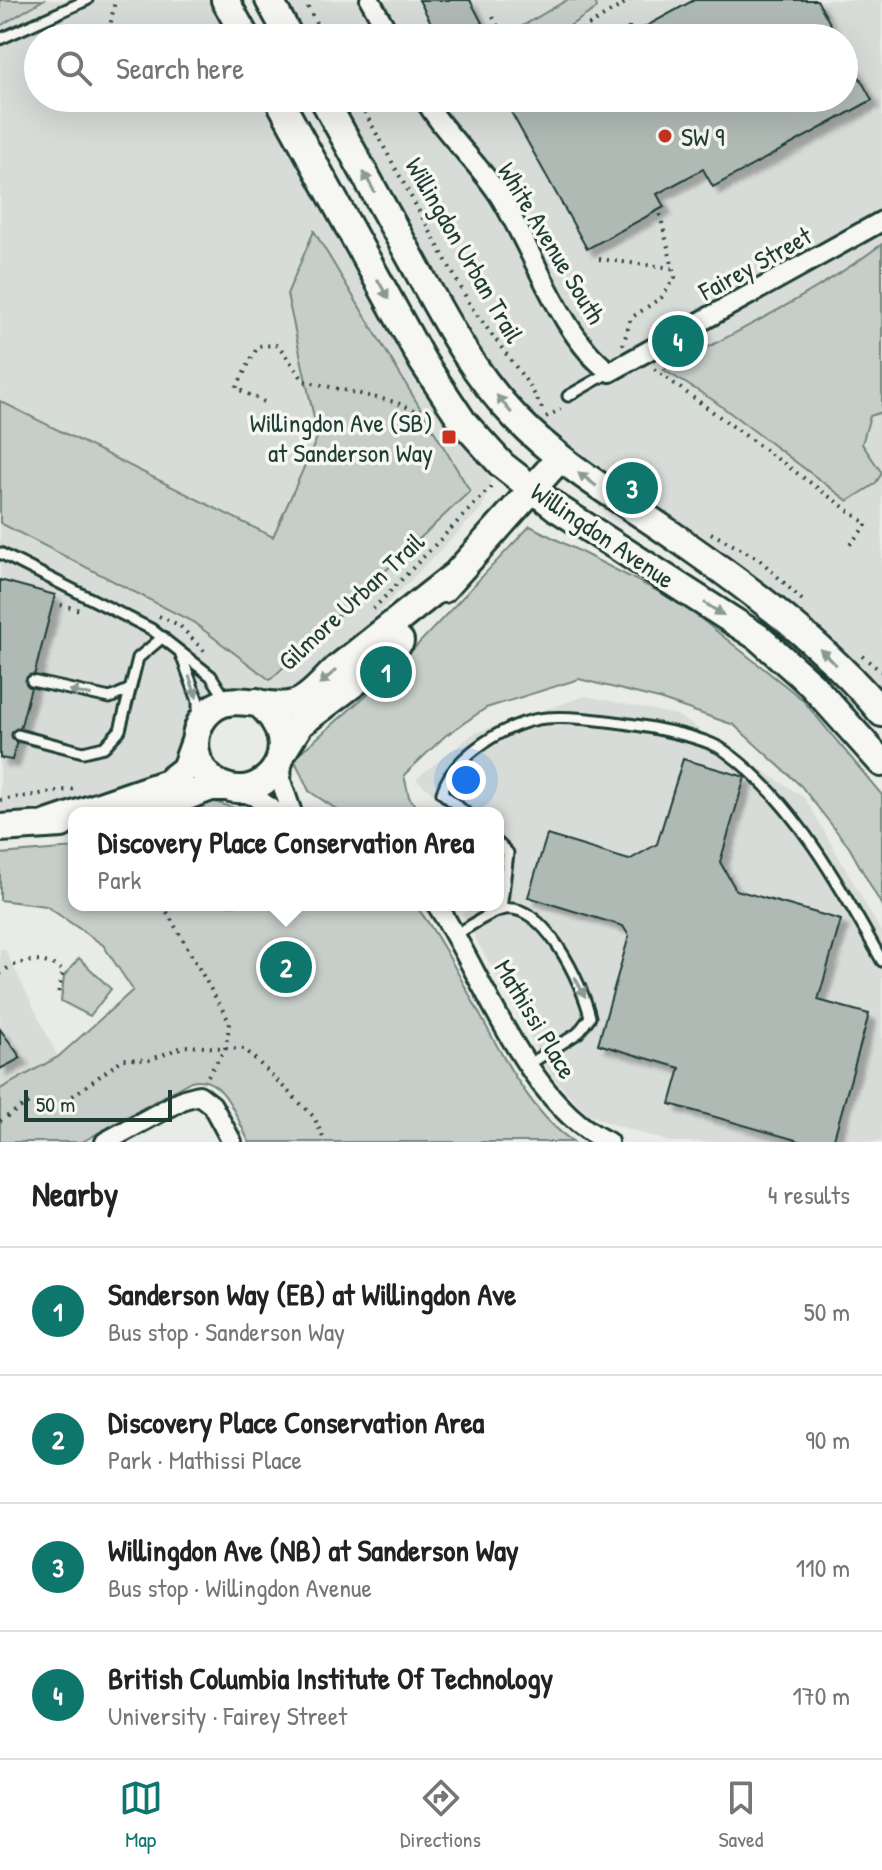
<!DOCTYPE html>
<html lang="en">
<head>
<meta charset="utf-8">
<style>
	:root { --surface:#fff; --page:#f6f6f6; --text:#222; --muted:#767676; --line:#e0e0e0; --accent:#0f766e }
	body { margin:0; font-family:"Patrick Hand",sans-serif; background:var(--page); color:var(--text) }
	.scale { position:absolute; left:24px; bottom:20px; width:148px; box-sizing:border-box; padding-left:8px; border:4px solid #1f3d34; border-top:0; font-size:22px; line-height:28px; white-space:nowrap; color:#1f3d34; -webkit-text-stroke:6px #f6f6f2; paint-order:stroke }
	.you { position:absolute; left:466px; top:780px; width:28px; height:28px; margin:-20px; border:6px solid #fff; border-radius:50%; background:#1a73e8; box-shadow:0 0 0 12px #1a73e833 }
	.badge { display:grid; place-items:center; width:52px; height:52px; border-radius:50%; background:var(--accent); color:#fff; font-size:26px; font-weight:700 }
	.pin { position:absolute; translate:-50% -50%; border:4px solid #fff; box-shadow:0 2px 8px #0006 }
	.popup { position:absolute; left:68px; top:807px; width:436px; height:104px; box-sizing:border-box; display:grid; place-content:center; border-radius:16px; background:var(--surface); filter:drop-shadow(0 2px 6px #0005); font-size:26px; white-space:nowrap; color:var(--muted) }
	.popup b { font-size:30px; color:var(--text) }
	.popup::after { content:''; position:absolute; left:50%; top:100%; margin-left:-16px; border:16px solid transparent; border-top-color:var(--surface) }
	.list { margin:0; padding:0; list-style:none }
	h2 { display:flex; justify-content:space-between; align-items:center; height:104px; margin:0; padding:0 32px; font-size:34px }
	h2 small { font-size:26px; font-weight:400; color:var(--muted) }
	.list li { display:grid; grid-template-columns:52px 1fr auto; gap:24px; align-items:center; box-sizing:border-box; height:128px; padding:0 32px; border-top:2px solid var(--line) }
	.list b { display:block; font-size:30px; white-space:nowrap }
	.list p { margin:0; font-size:26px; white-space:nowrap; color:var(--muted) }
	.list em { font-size:26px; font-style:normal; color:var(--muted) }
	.icon { flex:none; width:44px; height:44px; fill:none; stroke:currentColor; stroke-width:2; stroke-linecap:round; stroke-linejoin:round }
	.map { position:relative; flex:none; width:882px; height:1142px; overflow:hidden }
	.search { position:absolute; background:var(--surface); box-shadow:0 8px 32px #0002; left:24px; right:24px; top:24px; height:88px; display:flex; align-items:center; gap:20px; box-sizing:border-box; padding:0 28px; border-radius:44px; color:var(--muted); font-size:30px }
	.sheet { height:616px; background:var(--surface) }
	nav { display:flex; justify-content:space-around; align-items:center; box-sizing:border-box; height:112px; border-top:2px solid var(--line); background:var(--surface); font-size:22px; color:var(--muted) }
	nav a { display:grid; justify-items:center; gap:4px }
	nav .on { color:var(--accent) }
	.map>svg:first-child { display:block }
</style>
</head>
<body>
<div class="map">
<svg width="882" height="1142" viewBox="0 0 882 1142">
	<defs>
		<filter id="shadow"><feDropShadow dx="7" dy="7" stdDeviation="2" flood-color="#0004"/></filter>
	</defs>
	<rect width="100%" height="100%" fill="#e9ebe7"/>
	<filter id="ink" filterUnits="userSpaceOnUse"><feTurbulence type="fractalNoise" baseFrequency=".0125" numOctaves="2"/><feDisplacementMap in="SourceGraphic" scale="16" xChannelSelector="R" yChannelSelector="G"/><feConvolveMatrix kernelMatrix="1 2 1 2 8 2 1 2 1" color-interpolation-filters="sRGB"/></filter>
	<g filter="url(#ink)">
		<!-- built -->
		<path fill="#d8dcd8" d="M 0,0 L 209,0 L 230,38 L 38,38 L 38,98 L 263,98 L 437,409 L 485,469 L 491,482 L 482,508 L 301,691 L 282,697 L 233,691 L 175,764 L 134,783 L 72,803 L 0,816 Z
			M 286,0 L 882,0 L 882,690 L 790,601 L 705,537 L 594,466 L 550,432 L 512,392 L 467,331 L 340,98 L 844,98 L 844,38 L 307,38 Z
			M 586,696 L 677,715 L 805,798 L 882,933 L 882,1142 L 669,1142 L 603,1121 L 584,1111 L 551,1075 L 462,914 L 477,905 L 498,905 L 498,870 L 504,858 L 498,853 L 498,813 L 454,813 L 416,779 L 474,733 Z
			M 0,948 L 6,951 L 58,1057 L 0,1089 Z"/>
		<!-- green -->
		<path fill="#c7cec9" stroke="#73867e" stroke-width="2" d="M 0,0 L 43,0 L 0,26 Z
			M 567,0 L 595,0 L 597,8 L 551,38 L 517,38 L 514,31 Z
			M 314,231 L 470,491 L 270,680 L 193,622 L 0,523 L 0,401 L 273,537 L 318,436 L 287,294 Z
			M 882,244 L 882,412 L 870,416 L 862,444 L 882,473 L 875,484 L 848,501 L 713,400 L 664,370 C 738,331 815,294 882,244 Z
			M 530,526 L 681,603 L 802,699 L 882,795 L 882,906 L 849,847 L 801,786 L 734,725 L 659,699 L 579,679 L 486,708 L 445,736 L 404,775 L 409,797 L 421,813 L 342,813 L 309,791 L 295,761 L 300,753 L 387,677 Z
			M 209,800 L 249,813 L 193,813 L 193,809 Z
			M 74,848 L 74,905 L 415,905 C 466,967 508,1101 574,1142 L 249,1142 C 237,1119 224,1073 191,1081 L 82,1142 L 0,1142 L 0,1089 L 58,1057 L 133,990 L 103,945 L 46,906 L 0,900 L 0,854 Z
			M 79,958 L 111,989 L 90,1016 L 61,1001 L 64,976 Z"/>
		<!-- building -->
		<path fill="#b0bab5" stroke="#1f3d34" stroke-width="2" filter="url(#shadow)" d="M 419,0 L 470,0 L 490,38 L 439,38 Z
			M 694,0 L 817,0 L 838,38 L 611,38 L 630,27 L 634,33 Z
			M 844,49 L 872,100 L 713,187 L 703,169 L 657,194 L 664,207 L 587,249 L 506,103 L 515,98 L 844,98 Z
			M 0,580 L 55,595 L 12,760 L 0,758 Z
			M 683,759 L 745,777 L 720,862 L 736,890 L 841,920 L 818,1000 L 869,1014 L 833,1142 L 803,1142 L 670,1104 L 680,1068 L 598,1044 L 629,936 L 623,926 L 528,897 L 547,835 L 629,860 L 657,844 Z
			M 0,1029 L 21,1058 L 0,1069 Z"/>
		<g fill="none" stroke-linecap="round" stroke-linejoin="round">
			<!-- lane casing -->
			<g stroke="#1f3d34" stroke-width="15">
				<path id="lane" d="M 0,39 L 87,0
					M 568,396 L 610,372
					M 0,553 L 151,629 L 211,676 L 222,693 L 228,696
					M 180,652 L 198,701 L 198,714
					M 32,681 L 110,698 L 128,690
					M 18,735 L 83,752 L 104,747 L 120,730 L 138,658 L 163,637
					M 466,813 L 442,793 C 452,756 509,721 546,718 C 582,714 697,731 725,751 C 792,798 843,890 882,961
					M 498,843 L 508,853 L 501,909
					M 456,934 C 470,927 486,914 501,910 C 542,897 583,985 590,1017 L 578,1033 L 528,1065"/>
			</g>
			<!-- street casing -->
			<g stroke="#1f3d34" stroke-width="24">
				<path id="street" d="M 370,0 L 391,38
					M 424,98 C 444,134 477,161 499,195 C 532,247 561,338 610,372 L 882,221
					M 282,758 L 281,781 L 292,813
					M 237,790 L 254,796 L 277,813
					M 437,905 C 485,979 527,1104 608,1142
					M 105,1142 L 184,1099 L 199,1095 L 212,1105 L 232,1142"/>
			</g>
			<!-- secondary casing -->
			<g stroke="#1f3d34" stroke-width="32">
				<path id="secondary" d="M 225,0 L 246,38
					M 269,0 L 290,38
					M 278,98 L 423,362 L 463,422 L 502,465 L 557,508 L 758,637 L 811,684 L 882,763
					M 323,98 C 353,153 383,208 413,262 C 443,317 472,373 516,418 C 563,467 621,499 675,537 C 750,589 823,643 882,713
					M 443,589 L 560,458
					M 257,702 C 314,747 261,812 214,781 C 193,766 189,736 205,716 C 230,685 266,714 297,703 C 313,697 326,678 339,667 C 377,637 415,606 454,576
					M 282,753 L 300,724 L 366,674 L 400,641
					M 142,813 L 211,787 L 227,787
					M 47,824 L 167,783 L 185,769 L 195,741
					M 0,828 L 62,824"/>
			</g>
			<!-- path -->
			<path stroke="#1f3d34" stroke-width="4" stroke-dasharray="2 6" stroke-linecap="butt" d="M 304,0 L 324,38
				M 493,17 L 502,34
				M 108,38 L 115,0
				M 568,38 L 630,0
				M 357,98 L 472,308 L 530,386 L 544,412
				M 599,259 L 672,268
				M 623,345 L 631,318 L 662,297 L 675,277 L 659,210
				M 654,369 L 867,524 L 847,548
				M 264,402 L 236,388 L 258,346 L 278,345 L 304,381 L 395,402 L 432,417
				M 546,417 L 561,409
				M 613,466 L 630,473 L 655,494
				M 711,533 L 759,559 L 803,601
				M 53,603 L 80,610
				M 373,609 L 492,486
				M 159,616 L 179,625 L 207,654
				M 862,656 L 882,672
				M 0,800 L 73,789
				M 163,905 L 230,1023 L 225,1049 L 206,1079
				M 0,974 C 16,959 46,956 63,971 L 58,994
				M 0,1121 L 26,1104 L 63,1103 L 123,1059 L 149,1060 L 185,1046 L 245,1049 L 314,1117 L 325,1142"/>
			<!-- lane -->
			<use href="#lane" stroke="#f6f6f2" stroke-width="9"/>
			<!-- street -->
			<use href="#street" stroke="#f6f6f2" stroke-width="18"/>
			<!-- secondary -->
			<use href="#secondary" stroke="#f6f6f2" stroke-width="26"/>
		</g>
		<!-- one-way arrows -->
		<defs><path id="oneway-solid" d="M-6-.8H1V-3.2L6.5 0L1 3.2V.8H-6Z" transform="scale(2)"/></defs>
		<g fill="#8a9a93">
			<use href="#oneway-solid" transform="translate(369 182) rotate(-119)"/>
			<use href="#oneway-solid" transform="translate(383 289) rotate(61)"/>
			<use href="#oneway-solid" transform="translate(504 404) rotate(-130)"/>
			<use href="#oneway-solid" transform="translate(587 479) rotate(-143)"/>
			<use href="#oneway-solid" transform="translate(714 609) rotate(33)"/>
			<use href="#oneway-solid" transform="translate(828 657) rotate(-136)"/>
			<use href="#oneway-solid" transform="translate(328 677) rotate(139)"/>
			<use href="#oneway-solid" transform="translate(193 687) rotate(71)"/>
			<use href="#oneway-solid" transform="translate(80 693) rotate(-167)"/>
			<use href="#oneway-solid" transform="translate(580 987) rotate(62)"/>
		</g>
	</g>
	<!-- markers -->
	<g fill="#c8321e" stroke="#f6f6f2" stroke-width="3">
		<circle cx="665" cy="136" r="8"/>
		<rect x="441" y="429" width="16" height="16" rx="4"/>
	</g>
	<g text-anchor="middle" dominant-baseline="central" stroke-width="7" stroke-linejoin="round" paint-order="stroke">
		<!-- poi labels -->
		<g font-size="26" fill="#1f3d34" stroke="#f6f6f2" text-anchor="start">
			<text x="681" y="136">SW 9</text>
			<text x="433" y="422" text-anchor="end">Willingdon Ave (SB)<tspan x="433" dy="30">at Sanderson Way</tspan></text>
		</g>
		<!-- street labels -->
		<g font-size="26" fill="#1f3d34" stroke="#f6f6f2">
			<text transform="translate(552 243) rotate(59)">White Avenue South</text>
			<text transform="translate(465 250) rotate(60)">Willingdon Urban Trail</text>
			<text transform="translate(755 263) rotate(-29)">Fairey Street</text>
			<text transform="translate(603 535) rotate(34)">Willingdon Avenue</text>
			<text transform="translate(351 601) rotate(-43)">Gilmore Urban Trail</text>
			<text transform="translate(536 1019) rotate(59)">Mathissi Place</text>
		</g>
	</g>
</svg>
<div class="scale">50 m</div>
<div class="you"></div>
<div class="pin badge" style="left:386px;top:672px">1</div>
<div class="pin badge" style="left:286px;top:967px">2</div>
<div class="popup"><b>Discovery Place Conservation Area</b>Park</div>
<div class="pin badge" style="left:632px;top:488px">3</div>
<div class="pin badge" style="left:678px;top:341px">4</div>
<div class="search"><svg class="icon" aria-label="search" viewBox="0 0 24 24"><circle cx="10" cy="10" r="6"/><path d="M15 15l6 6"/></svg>Search here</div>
</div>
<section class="sheet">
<h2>Nearby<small>4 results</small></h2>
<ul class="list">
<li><span class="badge">1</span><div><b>Sanderson Way (EB) at Willingdon Ave</b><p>Bus stop · Sanderson Way</p></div><em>50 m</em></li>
<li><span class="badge">2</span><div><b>Discovery Place Conservation Area</b><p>Park · Mathissi Place</p></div><em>90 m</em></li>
<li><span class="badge">3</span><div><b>Willingdon Ave (NB) at Sanderson Way</b><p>Bus stop · Willingdon Avenue</p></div><em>110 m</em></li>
<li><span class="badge">4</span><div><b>British Columbia Institute Of Technology</b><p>University · Fairey Street</p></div><em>170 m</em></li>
</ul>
</section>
<nav>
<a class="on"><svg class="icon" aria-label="map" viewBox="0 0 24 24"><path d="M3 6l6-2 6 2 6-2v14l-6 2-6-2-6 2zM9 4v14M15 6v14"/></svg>Map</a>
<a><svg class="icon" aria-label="directions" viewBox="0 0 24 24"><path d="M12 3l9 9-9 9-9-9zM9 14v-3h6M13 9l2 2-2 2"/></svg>Directions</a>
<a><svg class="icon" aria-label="saved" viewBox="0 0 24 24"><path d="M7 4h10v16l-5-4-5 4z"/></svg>Saved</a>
</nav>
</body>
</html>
